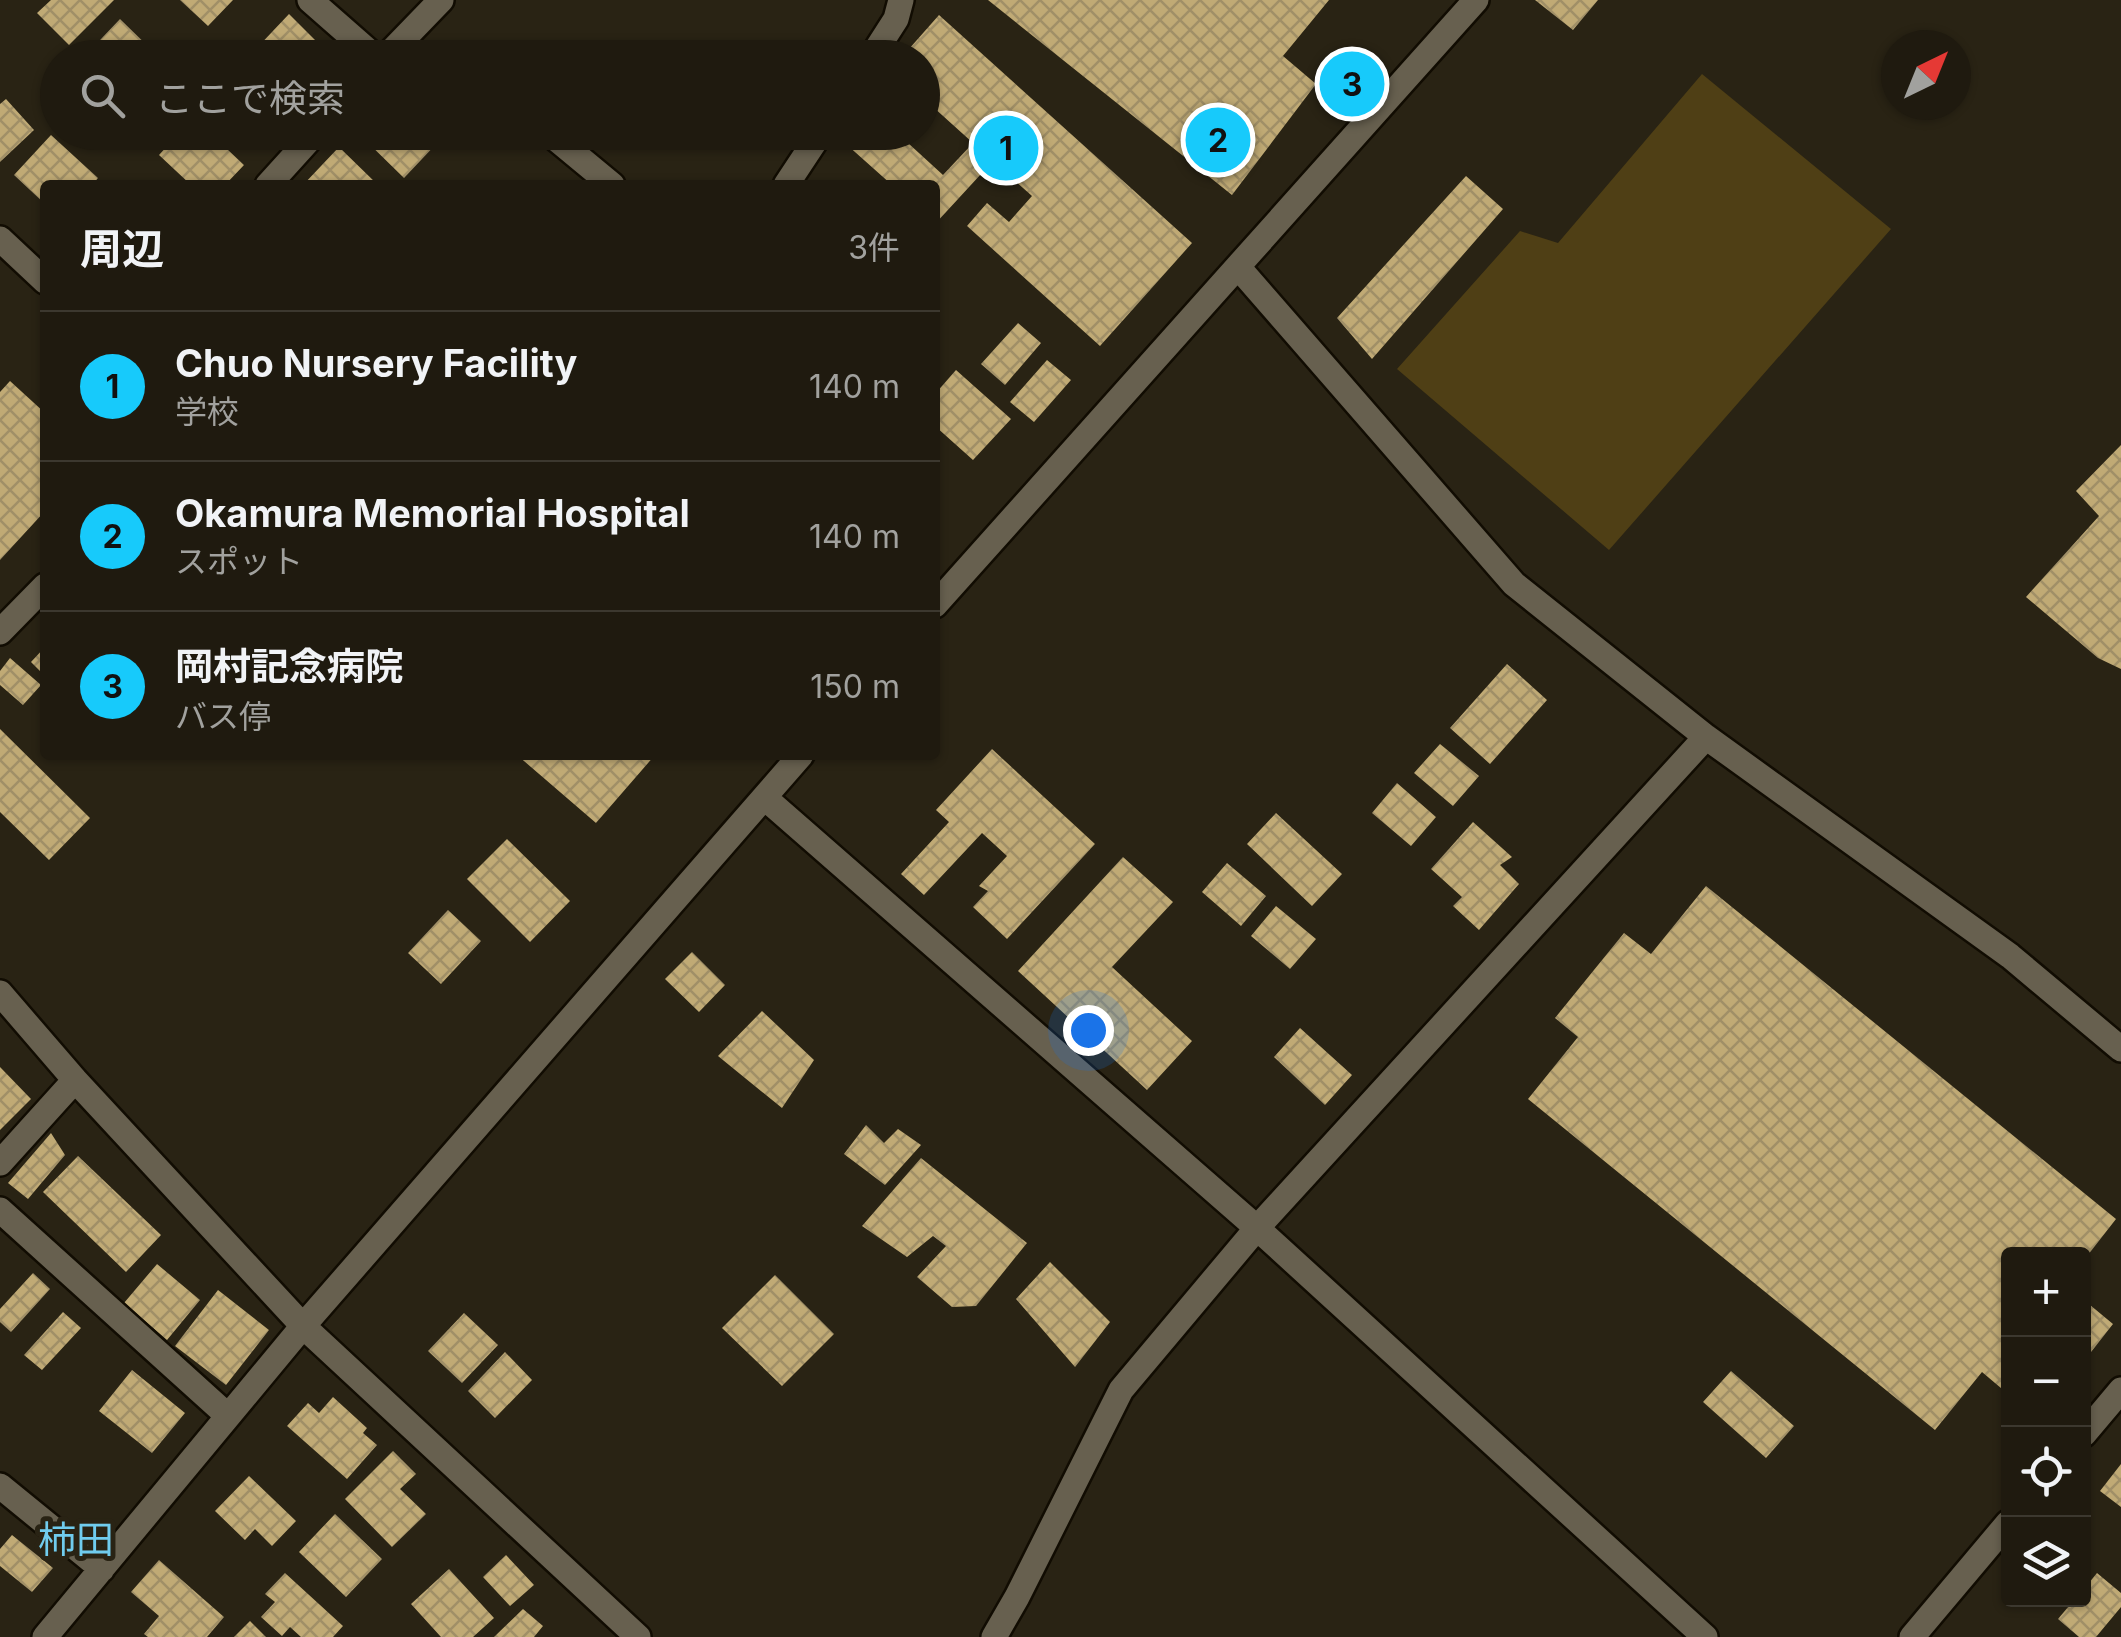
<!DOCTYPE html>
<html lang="ja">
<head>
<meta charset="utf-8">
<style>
	:root { --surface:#1f1a0f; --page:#2c271d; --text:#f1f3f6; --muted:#a1a19e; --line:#3c382f; --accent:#17cafb }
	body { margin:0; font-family:Inter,"Noto Sans JP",sans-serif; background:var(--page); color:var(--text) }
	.controls { position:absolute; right:30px; bottom:30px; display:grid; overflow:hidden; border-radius:10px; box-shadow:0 2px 8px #0004 }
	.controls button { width:90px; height:90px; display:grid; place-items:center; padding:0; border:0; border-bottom:2px solid var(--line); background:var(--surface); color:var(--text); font:50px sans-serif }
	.compass { position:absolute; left:1881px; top:30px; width:90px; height:90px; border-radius:50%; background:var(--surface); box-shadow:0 2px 8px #0004; rotate:43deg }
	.you { position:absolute; left:1088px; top:1030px; width:35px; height:35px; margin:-25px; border:8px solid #fff; border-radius:50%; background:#1a73e8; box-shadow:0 0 0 15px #1a73e833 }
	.badge { display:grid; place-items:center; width:65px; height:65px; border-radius:50%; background:var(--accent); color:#111; font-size:32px; font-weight:700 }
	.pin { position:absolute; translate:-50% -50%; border:5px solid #fff; box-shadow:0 2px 10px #0006 }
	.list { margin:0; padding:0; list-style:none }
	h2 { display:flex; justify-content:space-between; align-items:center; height:130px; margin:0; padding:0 40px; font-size:42px }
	h2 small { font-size:32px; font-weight:400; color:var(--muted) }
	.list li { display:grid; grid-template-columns:65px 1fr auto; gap:30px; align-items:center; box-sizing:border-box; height:150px; padding:0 40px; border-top:2px solid var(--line) }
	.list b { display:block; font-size:38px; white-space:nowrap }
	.list p { margin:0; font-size:32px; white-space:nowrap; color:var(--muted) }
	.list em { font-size:32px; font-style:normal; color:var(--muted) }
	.icon { flex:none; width:55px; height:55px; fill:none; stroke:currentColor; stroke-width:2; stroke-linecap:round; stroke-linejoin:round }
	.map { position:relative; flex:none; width:2121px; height:1637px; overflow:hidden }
	.search { position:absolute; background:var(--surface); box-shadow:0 2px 8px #0004; left:40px; top:40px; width:900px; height:110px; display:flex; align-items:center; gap:25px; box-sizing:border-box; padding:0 35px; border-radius:55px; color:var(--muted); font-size:38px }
	.panel { position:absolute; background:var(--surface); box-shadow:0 2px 8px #0004; left:40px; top:180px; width:900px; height:580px; border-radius:10px }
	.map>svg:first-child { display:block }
</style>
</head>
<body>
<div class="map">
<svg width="2121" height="1637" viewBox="0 0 2121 1637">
	<defs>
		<pattern id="building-cross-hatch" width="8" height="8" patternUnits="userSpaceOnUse" patternTransform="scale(2.5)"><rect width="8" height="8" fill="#c0aa75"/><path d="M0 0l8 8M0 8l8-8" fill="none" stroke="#a08f67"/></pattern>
	</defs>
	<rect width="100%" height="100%" fill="#292314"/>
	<!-- pitch -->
	<path fill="#4f3f15" d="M 1702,74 L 1891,229 L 1609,550 L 1397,369 L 1520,231 L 1558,243 Z"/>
	<!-- building -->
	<path fill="url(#building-cross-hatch)" d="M 51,0 L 114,0 L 69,45 L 37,13 Z
		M 180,0 L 233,0 L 208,26 Z
		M 988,0 L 1329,0 L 1283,56 L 1316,84 L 1232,195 Z
		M 1535,0 L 1598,0 L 1573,30 Z
		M 289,14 L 333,58 L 260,58 L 253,52 Z
		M 939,15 L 1192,243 L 1100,346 L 967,226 L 987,203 L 1009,222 L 1032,196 L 993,161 L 935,224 L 935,185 L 892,185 L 846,144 L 857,132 L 896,132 L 943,175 L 973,143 L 922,97 L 922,58 L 901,58 Z
		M 120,19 L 160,58 L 83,58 Z
		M 6,99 L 34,130 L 0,162 L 0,104 Z
		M 180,132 L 209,132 L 244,165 L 225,185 L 191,185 L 159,155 Z
		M 239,132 L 270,132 L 255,148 Z
		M 357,132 L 430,132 L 439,141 L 404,178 Z
		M 51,135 L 98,178 L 92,185 L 45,185 L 45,204 L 14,175 Z
		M 339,147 L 378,185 L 303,185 Z
		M 1466,176 L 1503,209 L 1372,359 L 1337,318 Z
		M 1018,323 L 1041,343 L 1005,385 L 981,364 Z
		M 1047,360 L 1071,380 L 1034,422 L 1010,402 Z
		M 956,370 L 1011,419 L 973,460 L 935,426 L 935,394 Z
		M 10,381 L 45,413 L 45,511 L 0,560 L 0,392 Z
		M 2121,445 L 2121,669 L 2098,658 L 2026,597 L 2099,516 L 2076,491 Z
		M 45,647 L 45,676 L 31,662 Z
		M 10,658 L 41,685 L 23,705 L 0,685 L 0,671 Z
		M 1507,664 L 1547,700 L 1490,764 L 1450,728 Z
		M 0,729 L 90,818 L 49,860 L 0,812 Z
		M 1440,744 L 1479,776 L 1453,806 L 1414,773 Z
		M 992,749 L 1095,844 L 1007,939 L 973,907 L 988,891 L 979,886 L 1007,856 L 982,833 L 924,895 L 901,874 L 949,822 L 936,810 Z
		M 517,755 L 655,755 L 596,823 Z
		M 1397,783 L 1436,817 L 1411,846 L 1372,813 Z
		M 1276,813 L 1342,874 L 1312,906 L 1247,844 Z
		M 1473,822 L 1512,857 L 1500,865 L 1519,884 L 1479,930 L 1453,906 L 1462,897 L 1431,869 Z
		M 507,839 L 570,901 L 530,942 L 467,879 Z
		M 1123,857 L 1173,902 L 1112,967 L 1192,1041 L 1147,1090 L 1018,971 Z
		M 1227,863 L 1266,896 L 1241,926 L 1202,892 Z
		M 1706,886 L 2116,1219 L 2084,1260 L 2084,1254 L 2008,1254 L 2008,1394 L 1982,1372 L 1935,1430 L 1528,1099 L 1578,1037 L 1555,1018 L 1624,933 L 1651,954 Z
		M 1276,906 L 1316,939 L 1290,969 L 1251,936 Z
		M 448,910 L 481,941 L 441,984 L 408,953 Z
		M 692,952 L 725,985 L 699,1012 L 665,979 Z
		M 762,1011 L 814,1060 L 782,1108 L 718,1056 Z
		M 1300,1028 L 1352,1075 L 1325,1105 L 1274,1057 Z
		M 0,1067 L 31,1099 L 0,1130 Z
		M 866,1125 L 884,1143 L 898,1129 L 921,1145 L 885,1185 L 844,1154 Z
		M 51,1133 L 65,1155 L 28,1199 L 8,1183 Z
		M 78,1156 L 161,1235 L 126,1272 L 43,1192 Z
		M 921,1158 L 1027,1243 L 976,1306 L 952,1307 L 917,1277 L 946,1246 L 933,1236 L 907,1257 L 862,1226 Z
		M 1050,1262 L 1110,1322 L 1075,1367 L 1016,1299 Z
		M 157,1264 L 200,1300 L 167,1340 L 124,1303 Z
		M 33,1273 L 50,1289 L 11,1332 L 0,1322 L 0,1309 Z
		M 775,1275 L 834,1334 L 782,1386 L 722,1328 Z
		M 218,1290 L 269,1330 L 226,1385 L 175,1346 Z
		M 2084,1300 L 2113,1324 L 2084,1361 Z
		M 63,1312 L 81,1328 L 42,1370 L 24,1355 Z
		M 464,1313 L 498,1345 L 462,1383 L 428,1351 Z
		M 505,1352 L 532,1380 L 495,1418 L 468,1391 Z
		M 132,1370 L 185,1413 L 152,1453 L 99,1411 Z
		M 1731,1371 L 1794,1426 L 1766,1458 L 1703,1402 Z
		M 333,1397 L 367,1428 L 363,1433 L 377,1445 L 347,1479 L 287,1426 L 308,1403 L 319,1413 Z
		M 393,1451 L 416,1474 L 400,1489 L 426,1514 L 392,1547 L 345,1499 Z
		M 2121,1464 L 2121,1507 L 2100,1491 Z
		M 249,1476 L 296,1521 L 272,1546 L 255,1529 L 245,1540 L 215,1511 Z
		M 335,1514 L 382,1559 L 346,1597 L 299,1552 Z
		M 12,1535 L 53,1568 L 32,1592 L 0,1566 L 0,1549 Z
		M 506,1555 L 534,1585 L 510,1606 L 483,1577 Z
		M 159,1560 L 224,1617 L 207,1637 L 148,1637 L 144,1634 L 159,1616 L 131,1592 Z
		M 449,1569 L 494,1618 L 473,1637 L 441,1637 L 411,1604 Z
		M 285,1573 L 343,1626 L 333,1637 L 301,1637 L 290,1627 L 282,1636 L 261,1617 L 275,1602 L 265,1594 Z
		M 2097,1573 L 2121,1593 L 2121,1607 L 2096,1637 L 2079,1637 L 2058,1619 L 2074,1600 L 2084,1600 L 2084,1589 Z
		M 523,1609 L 543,1626 L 534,1637 L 494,1637 Z
		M 250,1621 L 266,1637 L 234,1637 Z"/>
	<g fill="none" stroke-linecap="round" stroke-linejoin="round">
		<!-- minor casing -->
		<g stroke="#110c02" stroke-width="30">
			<path id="minor" d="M 310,0 L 376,58
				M 385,58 L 441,0
				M 871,58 L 896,19 L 901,0
				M 465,132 L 467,134 L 472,132
				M 548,132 L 612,185
				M 268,185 L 316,132
				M 786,185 L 821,132
				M 0,239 L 45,281
				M 1238,267 L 1514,584 L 1706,737 L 2010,956 L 2121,1049
				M 935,605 L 1476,0
				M 0,632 L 45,586
				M 765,798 L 1257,1228 L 1705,1637
				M 0,993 L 75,1080 L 303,1326 L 638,1637
				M 0,1163 L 75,1080
				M 0,1210 L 228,1416
				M 2084,1434 L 2121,1390
				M 0,1486 L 102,1569
				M 45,1637 L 303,1326 L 801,755
				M 994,1637 L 1017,1597 L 1121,1390 L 1257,1228 L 1706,737
				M 1912,1637 L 2008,1523"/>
		</g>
		<!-- minor -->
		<use href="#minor" stroke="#67604f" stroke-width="25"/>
	</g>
	<g text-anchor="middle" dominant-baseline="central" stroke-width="10" stroke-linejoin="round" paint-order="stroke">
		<!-- quarter labels -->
		<g font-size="38" fill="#70ccee" stroke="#292314">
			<text x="76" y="1539">柿田</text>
		</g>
	</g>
</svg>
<div class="controls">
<button>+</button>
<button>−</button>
<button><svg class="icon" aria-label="locate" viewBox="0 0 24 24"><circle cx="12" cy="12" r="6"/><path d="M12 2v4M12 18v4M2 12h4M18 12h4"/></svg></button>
<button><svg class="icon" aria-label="layers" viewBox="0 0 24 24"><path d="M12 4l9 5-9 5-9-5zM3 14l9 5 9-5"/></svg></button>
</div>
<svg class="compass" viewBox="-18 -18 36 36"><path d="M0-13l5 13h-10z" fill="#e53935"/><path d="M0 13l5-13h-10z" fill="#a1a19e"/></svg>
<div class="you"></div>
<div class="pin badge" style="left:1006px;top:148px">1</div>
<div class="pin badge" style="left:1218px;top:140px">2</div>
<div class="pin badge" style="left:1352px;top:84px">3</div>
<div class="search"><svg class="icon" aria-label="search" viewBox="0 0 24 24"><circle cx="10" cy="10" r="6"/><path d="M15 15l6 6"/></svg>ここで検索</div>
<section class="panel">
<h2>周辺<small>3件</small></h2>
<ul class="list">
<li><span class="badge">1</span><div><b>Chuo Nursery Facility</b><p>学校</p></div><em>140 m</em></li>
<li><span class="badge">2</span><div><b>Okamura Memorial Hospital</b><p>スポット</p></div><em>140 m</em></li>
<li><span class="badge">3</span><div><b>岡村記念病院</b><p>バス停</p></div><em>150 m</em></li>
</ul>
</section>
</div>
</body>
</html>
